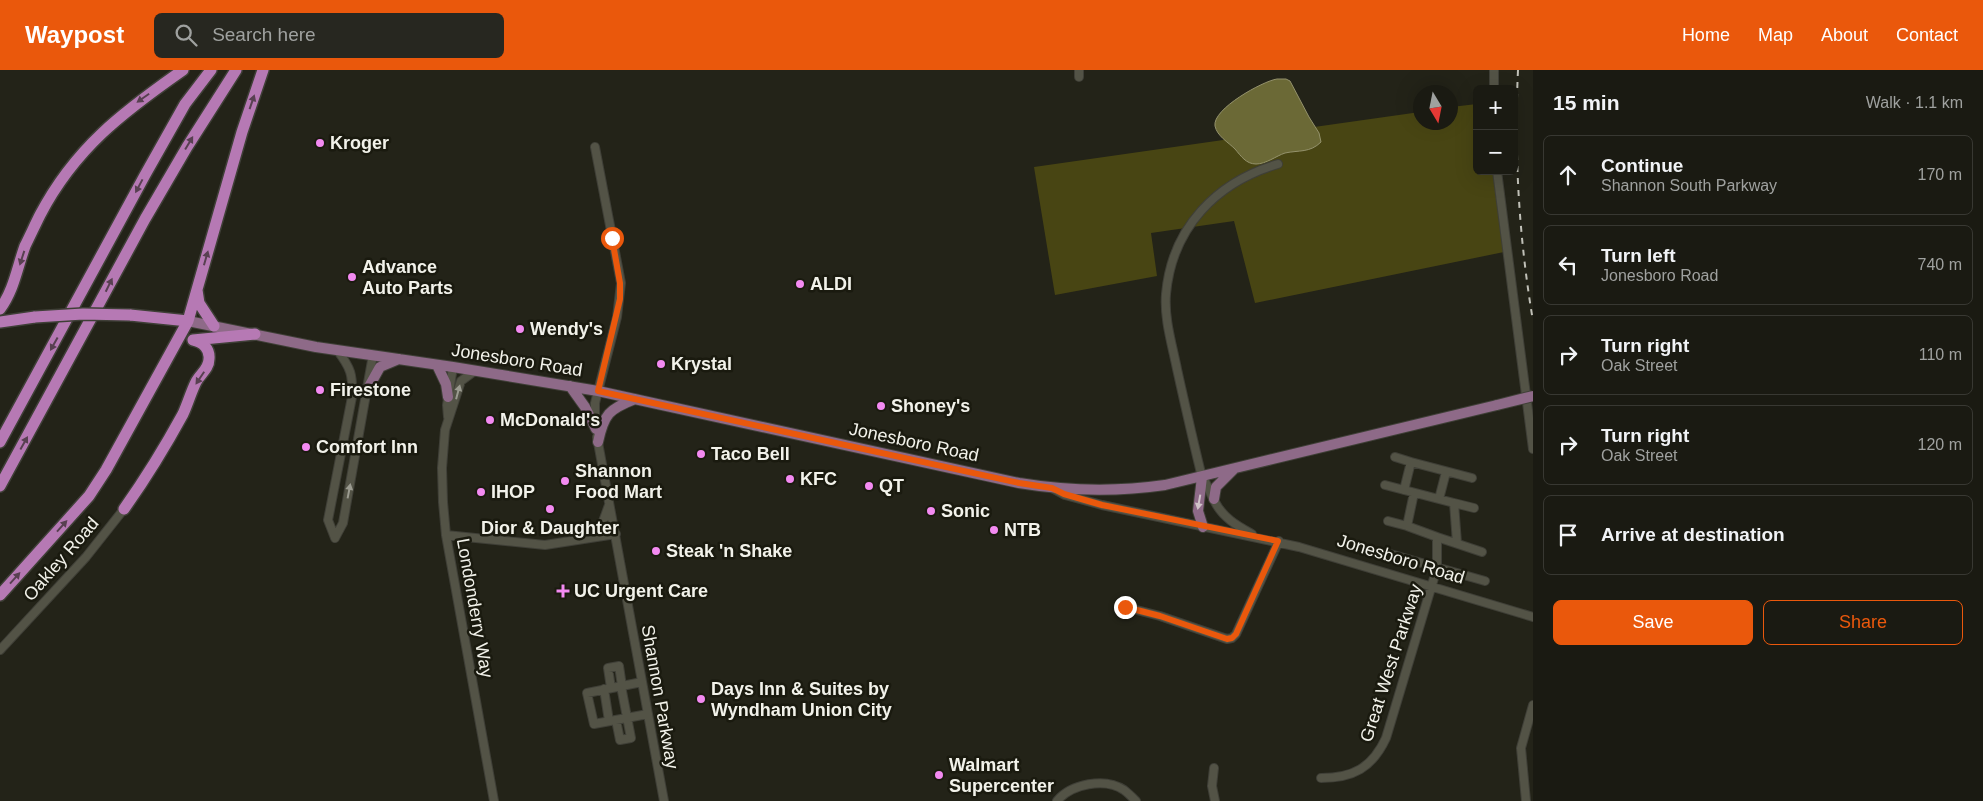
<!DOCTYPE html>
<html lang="en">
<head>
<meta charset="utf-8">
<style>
	:root { --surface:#1a1a12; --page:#272720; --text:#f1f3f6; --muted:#9fa19f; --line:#383832; --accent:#ea580c }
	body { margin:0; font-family:Helvetica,sans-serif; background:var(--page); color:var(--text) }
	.controls { position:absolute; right:15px; top:15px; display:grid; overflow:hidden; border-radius:8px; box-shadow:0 5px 20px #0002 }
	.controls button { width:45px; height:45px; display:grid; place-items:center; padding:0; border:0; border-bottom:1px solid var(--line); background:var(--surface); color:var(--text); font:25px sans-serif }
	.compass { position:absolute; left:1413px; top:15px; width:45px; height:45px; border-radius:50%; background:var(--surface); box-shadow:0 5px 20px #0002; rotate:170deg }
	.stop { position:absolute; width:15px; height:15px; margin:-11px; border:4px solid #ea580c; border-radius:50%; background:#fff }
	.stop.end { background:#ea580c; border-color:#fff; box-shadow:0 1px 5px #0008 }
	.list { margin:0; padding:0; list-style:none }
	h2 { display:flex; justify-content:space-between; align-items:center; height:65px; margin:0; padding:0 20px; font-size:21px }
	h2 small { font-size:16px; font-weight:400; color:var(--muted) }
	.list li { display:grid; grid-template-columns:32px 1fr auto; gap:15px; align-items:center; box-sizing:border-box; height:80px; margin:0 10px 10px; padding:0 10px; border:1px solid var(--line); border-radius:8px }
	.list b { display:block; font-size:19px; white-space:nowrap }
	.list p { margin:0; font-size:16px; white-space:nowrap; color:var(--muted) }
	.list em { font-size:16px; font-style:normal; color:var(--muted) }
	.actions { display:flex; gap:10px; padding:15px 20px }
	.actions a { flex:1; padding:11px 0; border:1px solid var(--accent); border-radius:8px; text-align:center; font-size:18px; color:var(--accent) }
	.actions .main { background:var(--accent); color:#fff }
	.icon { flex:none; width:28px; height:28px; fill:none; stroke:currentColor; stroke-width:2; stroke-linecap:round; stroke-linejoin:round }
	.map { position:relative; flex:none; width:1533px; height:731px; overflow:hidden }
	header { display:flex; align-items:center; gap:30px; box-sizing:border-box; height:70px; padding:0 25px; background:var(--accent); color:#fff }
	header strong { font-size:24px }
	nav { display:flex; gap:28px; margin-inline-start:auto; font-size:18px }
	.search { width:350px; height:45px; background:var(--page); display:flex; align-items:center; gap:12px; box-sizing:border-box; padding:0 18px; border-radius:8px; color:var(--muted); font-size:19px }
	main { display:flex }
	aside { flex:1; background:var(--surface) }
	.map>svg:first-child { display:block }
</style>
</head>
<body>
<header>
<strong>Waypost</strong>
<div class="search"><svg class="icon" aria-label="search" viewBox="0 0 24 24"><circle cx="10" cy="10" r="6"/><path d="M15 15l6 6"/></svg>Search here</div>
<nav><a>Home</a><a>Map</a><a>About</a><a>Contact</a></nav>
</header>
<main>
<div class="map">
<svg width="1533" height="731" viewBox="0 0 1533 731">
	<rect width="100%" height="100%" fill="#232318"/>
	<!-- green -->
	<path fill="#484513" d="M 1477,34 L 1477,101 L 1497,101 L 1504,182 L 1255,233 L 1234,151 L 1151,163 L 1157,206 L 1055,225 L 1034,97 L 1420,42 L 1420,52 L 1450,52 L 1451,37 Z"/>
	<!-- water -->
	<path fill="#6b6936" stroke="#94926c" d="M 1277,9 L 1286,9 L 1290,11 L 1309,47 L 1319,63 L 1321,72 C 1310,83 1299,80 1285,83 C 1276,86 1266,94 1256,94 C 1246,94 1241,86 1235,79 C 1228,72 1217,66 1215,56 C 1212,39 1263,11 1277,9 Z"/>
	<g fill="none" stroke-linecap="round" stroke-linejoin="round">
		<!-- minor casing -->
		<g stroke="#3f3f37" stroke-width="10">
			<path id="minor" d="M 1079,0 L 1079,7
				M 1494,19 L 1494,0
				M 595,77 L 621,213 L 617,247 L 595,333 L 595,353
				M 1497,101 L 1533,379
				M 476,300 L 461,311 L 445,360 L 442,398 L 443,432 L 446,465 L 494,731
				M 448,347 L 447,335 L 453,297
				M 597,367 L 664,731
				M 1395,387 L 1411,392 L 1404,420
				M 1411,392 L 1472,408
				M 1385,415 L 1454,433
				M 1054,419 L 1065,425 L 1102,435 L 1299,477 L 1533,547
				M 1414,423 L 1407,456 L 1437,467
				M 1439,429 L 1446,402
				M 1388,451 L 1407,456
				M 1252,464 C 1238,456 1223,448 1215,432 C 1210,424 1208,415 1202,407 C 1193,371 1185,335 1177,299 C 1172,274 1164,249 1166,224 C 1172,157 1217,112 1278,94
				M 446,465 L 545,475 L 616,464
				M 586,466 L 601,457 L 609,435
				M 335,468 L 328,450 L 352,327 C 353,305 351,298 337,280
				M 335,468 L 343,453 L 373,285
				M 1457,473 L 1454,433 L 1474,438
				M 1390,484 L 1485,511
				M 1125,537 L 1160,546 L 1227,569 L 1232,568 L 1236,564 L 1279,471
				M 0,580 L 86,487 L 124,439
				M 642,612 L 587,623 L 594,654 L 648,644
				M 611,618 L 608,598 L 619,596 L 622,616
				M 604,619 L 609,651
				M 616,650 L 620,670 L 631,668 L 621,616
				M 1214,698 L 1212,716 L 1215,731
				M 1321,708 C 1353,708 1372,698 1386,668 L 1437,498 L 1437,467 L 1482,482
				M 1057,731 C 1071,714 1105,707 1124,720 C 1128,723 1132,727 1136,731
				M 1526,731 L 1521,678 L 1533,635"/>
		</g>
		<!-- major casing -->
		<g stroke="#3f3f37" stroke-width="12">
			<path id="major" d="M 188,251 L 316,277 L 453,297 L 598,321 L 1019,413 C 1068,421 1116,422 1165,415 L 1497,335
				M 437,295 L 446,314 L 448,327
				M 570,316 L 585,337 L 596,359
				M 366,322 L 380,297 L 399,289
				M 598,372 C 604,344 609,339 635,329
				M 1202,407 L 1198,441 L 1203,457
				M 1214,429 L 1216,417 L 1234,399"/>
		</g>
		<!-- highway casing -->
		<g stroke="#3f3f37" stroke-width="14">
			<path id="highway" d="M 197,220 L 199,233 L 214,256
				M 0,239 C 14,220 17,198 25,176 C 30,166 35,155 40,145 C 75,78 123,42 183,0
				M 130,245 L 188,251
				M 0,252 L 35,247
				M 193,270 L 255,264
				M 0,372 L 145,105 L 185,34 L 211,0
				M 0,416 L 145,149 L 187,77 L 236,0
				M 124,439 C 146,408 165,377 183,344 C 188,333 191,322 196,312 C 200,304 209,299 209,289 C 210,279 203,272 193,270
				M 0,525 L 89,426 L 106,400 L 188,251 L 242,62 L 263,0"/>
		</g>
		<!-- minor -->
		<use href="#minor" stroke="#535346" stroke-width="8"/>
		<!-- major -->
		<use href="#major" stroke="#8e6a88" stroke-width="10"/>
		<!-- highway -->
		<use href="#highway" stroke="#b679b4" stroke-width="11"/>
		<!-- rail -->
		<path stroke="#c1c1b8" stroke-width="2" stroke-dasharray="6 6" stroke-linecap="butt" d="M 1518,0 C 1514,85 1519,168 1533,251"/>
		<!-- major-bridge casing -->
		<g stroke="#3f3f37" stroke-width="12" stroke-linecap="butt">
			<path id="major-bridge" d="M 1497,335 L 1533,326"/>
		</g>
		<!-- highway-bridge casing -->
		<g stroke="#3f3f37" stroke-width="14" stroke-linecap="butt">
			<path id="highway-bridge" d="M 35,247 L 83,244 L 130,245"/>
		</g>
		<!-- major-bridge -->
		<use href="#major-bridge" stroke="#8e6a88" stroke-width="10"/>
		<!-- highway-bridge -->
		<use href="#highway-bridge" stroke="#b679b4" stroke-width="11"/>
	</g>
	<!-- one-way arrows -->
	<defs><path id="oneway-solid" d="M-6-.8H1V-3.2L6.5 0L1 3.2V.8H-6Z" transform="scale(1.25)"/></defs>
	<g fill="#584051">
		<use href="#oneway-solid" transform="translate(143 28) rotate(145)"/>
		<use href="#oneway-solid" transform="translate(252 32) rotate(-71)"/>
		<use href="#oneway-solid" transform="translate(189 73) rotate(-59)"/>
		<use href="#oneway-solid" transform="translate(139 116) rotate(118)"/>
		<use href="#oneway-solid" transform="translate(22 188) rotate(108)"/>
		<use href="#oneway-solid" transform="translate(206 188) rotate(-74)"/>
		<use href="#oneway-solid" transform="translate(109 215) rotate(-64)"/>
		<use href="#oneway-solid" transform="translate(54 274) rotate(119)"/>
		<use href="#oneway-solid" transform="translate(200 308) rotate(124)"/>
		<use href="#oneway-solid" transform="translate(24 373) rotate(-61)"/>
		<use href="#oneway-solid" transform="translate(62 456) rotate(-48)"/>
		<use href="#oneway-solid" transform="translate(15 508) rotate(-48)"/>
	</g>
	<g fill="#9b9b90">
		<use href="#oneway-solid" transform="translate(458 322) rotate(-75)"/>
		<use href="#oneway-solid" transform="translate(349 421) rotate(-79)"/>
	</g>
	<use fill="#cfc2c8" href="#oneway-solid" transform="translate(1199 432) rotate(100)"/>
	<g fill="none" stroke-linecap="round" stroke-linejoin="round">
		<!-- route -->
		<path stroke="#ea580c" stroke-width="6" d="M 612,168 L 620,213 L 620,229 L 598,321 L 1019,413 L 1052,418 L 1064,424 L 1102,435 L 1278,471 L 1236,564 L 1232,568 L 1227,569 L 1160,546 L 1125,537"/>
	</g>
	<!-- markers -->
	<g fill="#f38af1" stroke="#1a1a0f" stroke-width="2">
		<circle cx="320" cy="73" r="5"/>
		<circle cx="352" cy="207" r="5"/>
		<circle cx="800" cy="214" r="5"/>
		<circle cx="520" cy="259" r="5"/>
		<circle cx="661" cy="294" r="5"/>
		<circle cx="320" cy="320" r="5"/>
		<circle cx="881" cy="336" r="5"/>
		<circle cx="490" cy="350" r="5"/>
		<circle cx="306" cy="377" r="5"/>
		<circle cx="701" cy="384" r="5"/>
		<circle cx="790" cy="409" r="5"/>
		<circle cx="565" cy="411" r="5"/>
		<circle cx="869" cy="416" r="5"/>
		<circle cx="481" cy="422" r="5"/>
		<circle cx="550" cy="439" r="5"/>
		<circle cx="931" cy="441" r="5"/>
		<circle cx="994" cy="460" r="5"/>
		<circle cx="656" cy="481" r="5"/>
		<path d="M560.5 513.5h5v5h5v5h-5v5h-5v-5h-5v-5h5z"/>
		<circle cx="701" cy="629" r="5"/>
		<circle cx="939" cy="705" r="5"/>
	</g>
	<g text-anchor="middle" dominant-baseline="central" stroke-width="5" stroke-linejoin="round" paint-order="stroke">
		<!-- poi labels -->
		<g font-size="18" font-weight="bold" fill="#f2f2ea" stroke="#1a1a0f" text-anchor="start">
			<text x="330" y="73">Kroger</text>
			<text x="362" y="197">Advance<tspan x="362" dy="21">Auto Parts</tspan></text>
			<text x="810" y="214">ALDI</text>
			<text x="530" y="259">Wendy's</text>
			<text x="671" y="294">Krystal</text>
			<text x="330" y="320">Firestone</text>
			<text x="891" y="336">Shoney's</text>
			<text x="500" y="350">McDonald's</text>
			<text x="316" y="377">Comfort Inn</text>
			<text x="711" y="384">Taco Bell</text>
			<text x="575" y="401">Shannon<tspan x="575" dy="21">Food Mart</tspan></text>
			<text x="800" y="409">KFC</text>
			<text x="879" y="416">QT</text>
			<text x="491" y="422">IHOP</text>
			<text x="941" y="441">Sonic</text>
			<text x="550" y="458" text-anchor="middle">Dior &amp; Daughter</text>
			<text x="1004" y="460">NTB</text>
			<text x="666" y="481">Steak 'n Shake</text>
			<text x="574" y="521">UC Urgent Care</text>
			<text x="711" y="619">Days Inn &amp; Suites by<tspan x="711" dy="21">Wyndham Union City</tspan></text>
			<text x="949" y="695">Walmart<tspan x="949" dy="21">Supercenter</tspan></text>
		</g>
		<!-- street labels -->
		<g font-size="18" fill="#f2f2ea" stroke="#1a1a0f">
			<text transform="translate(517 290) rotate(9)">Jonesboro Road</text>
			<text transform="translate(914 372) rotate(12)">Jonesboro Road</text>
			<text transform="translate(61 489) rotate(-49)">Oakley Road</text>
			<text transform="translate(1401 489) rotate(17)">Jonesboro Road</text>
			<text transform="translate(475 538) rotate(80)">Londonderry Way</text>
			<text transform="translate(1391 593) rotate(-72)">Great West Parkway</text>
			<text transform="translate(660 627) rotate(80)">Shannon Parkway</text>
		</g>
	</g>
</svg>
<div class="controls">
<button>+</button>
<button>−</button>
</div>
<svg class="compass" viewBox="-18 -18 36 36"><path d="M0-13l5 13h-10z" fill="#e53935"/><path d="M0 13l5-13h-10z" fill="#9fa19f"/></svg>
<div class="stop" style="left:612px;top:168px"></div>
<div class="stop end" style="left:1125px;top:537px"></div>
</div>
<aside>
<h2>15 min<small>Walk · 1.1 km</small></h2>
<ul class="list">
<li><svg class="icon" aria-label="ahead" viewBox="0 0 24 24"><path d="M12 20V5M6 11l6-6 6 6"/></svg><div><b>Continue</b><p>Shannon South Parkway</p></div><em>170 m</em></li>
<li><svg class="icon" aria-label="left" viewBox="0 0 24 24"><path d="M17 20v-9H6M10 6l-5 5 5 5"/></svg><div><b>Turn left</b><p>Jonesboro Road</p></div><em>740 m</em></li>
<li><svg class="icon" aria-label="right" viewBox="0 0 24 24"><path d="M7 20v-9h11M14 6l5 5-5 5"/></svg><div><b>Turn right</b><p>Oak Street</p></div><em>110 m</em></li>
<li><svg class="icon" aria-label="right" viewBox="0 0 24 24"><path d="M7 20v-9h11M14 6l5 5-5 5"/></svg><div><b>Turn right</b><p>Oak Street</p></div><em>120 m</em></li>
<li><svg class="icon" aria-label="arrive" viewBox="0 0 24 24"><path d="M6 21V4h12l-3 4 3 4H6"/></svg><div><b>Arrive at destination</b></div></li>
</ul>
<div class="actions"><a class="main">Save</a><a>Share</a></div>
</aside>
</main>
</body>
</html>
